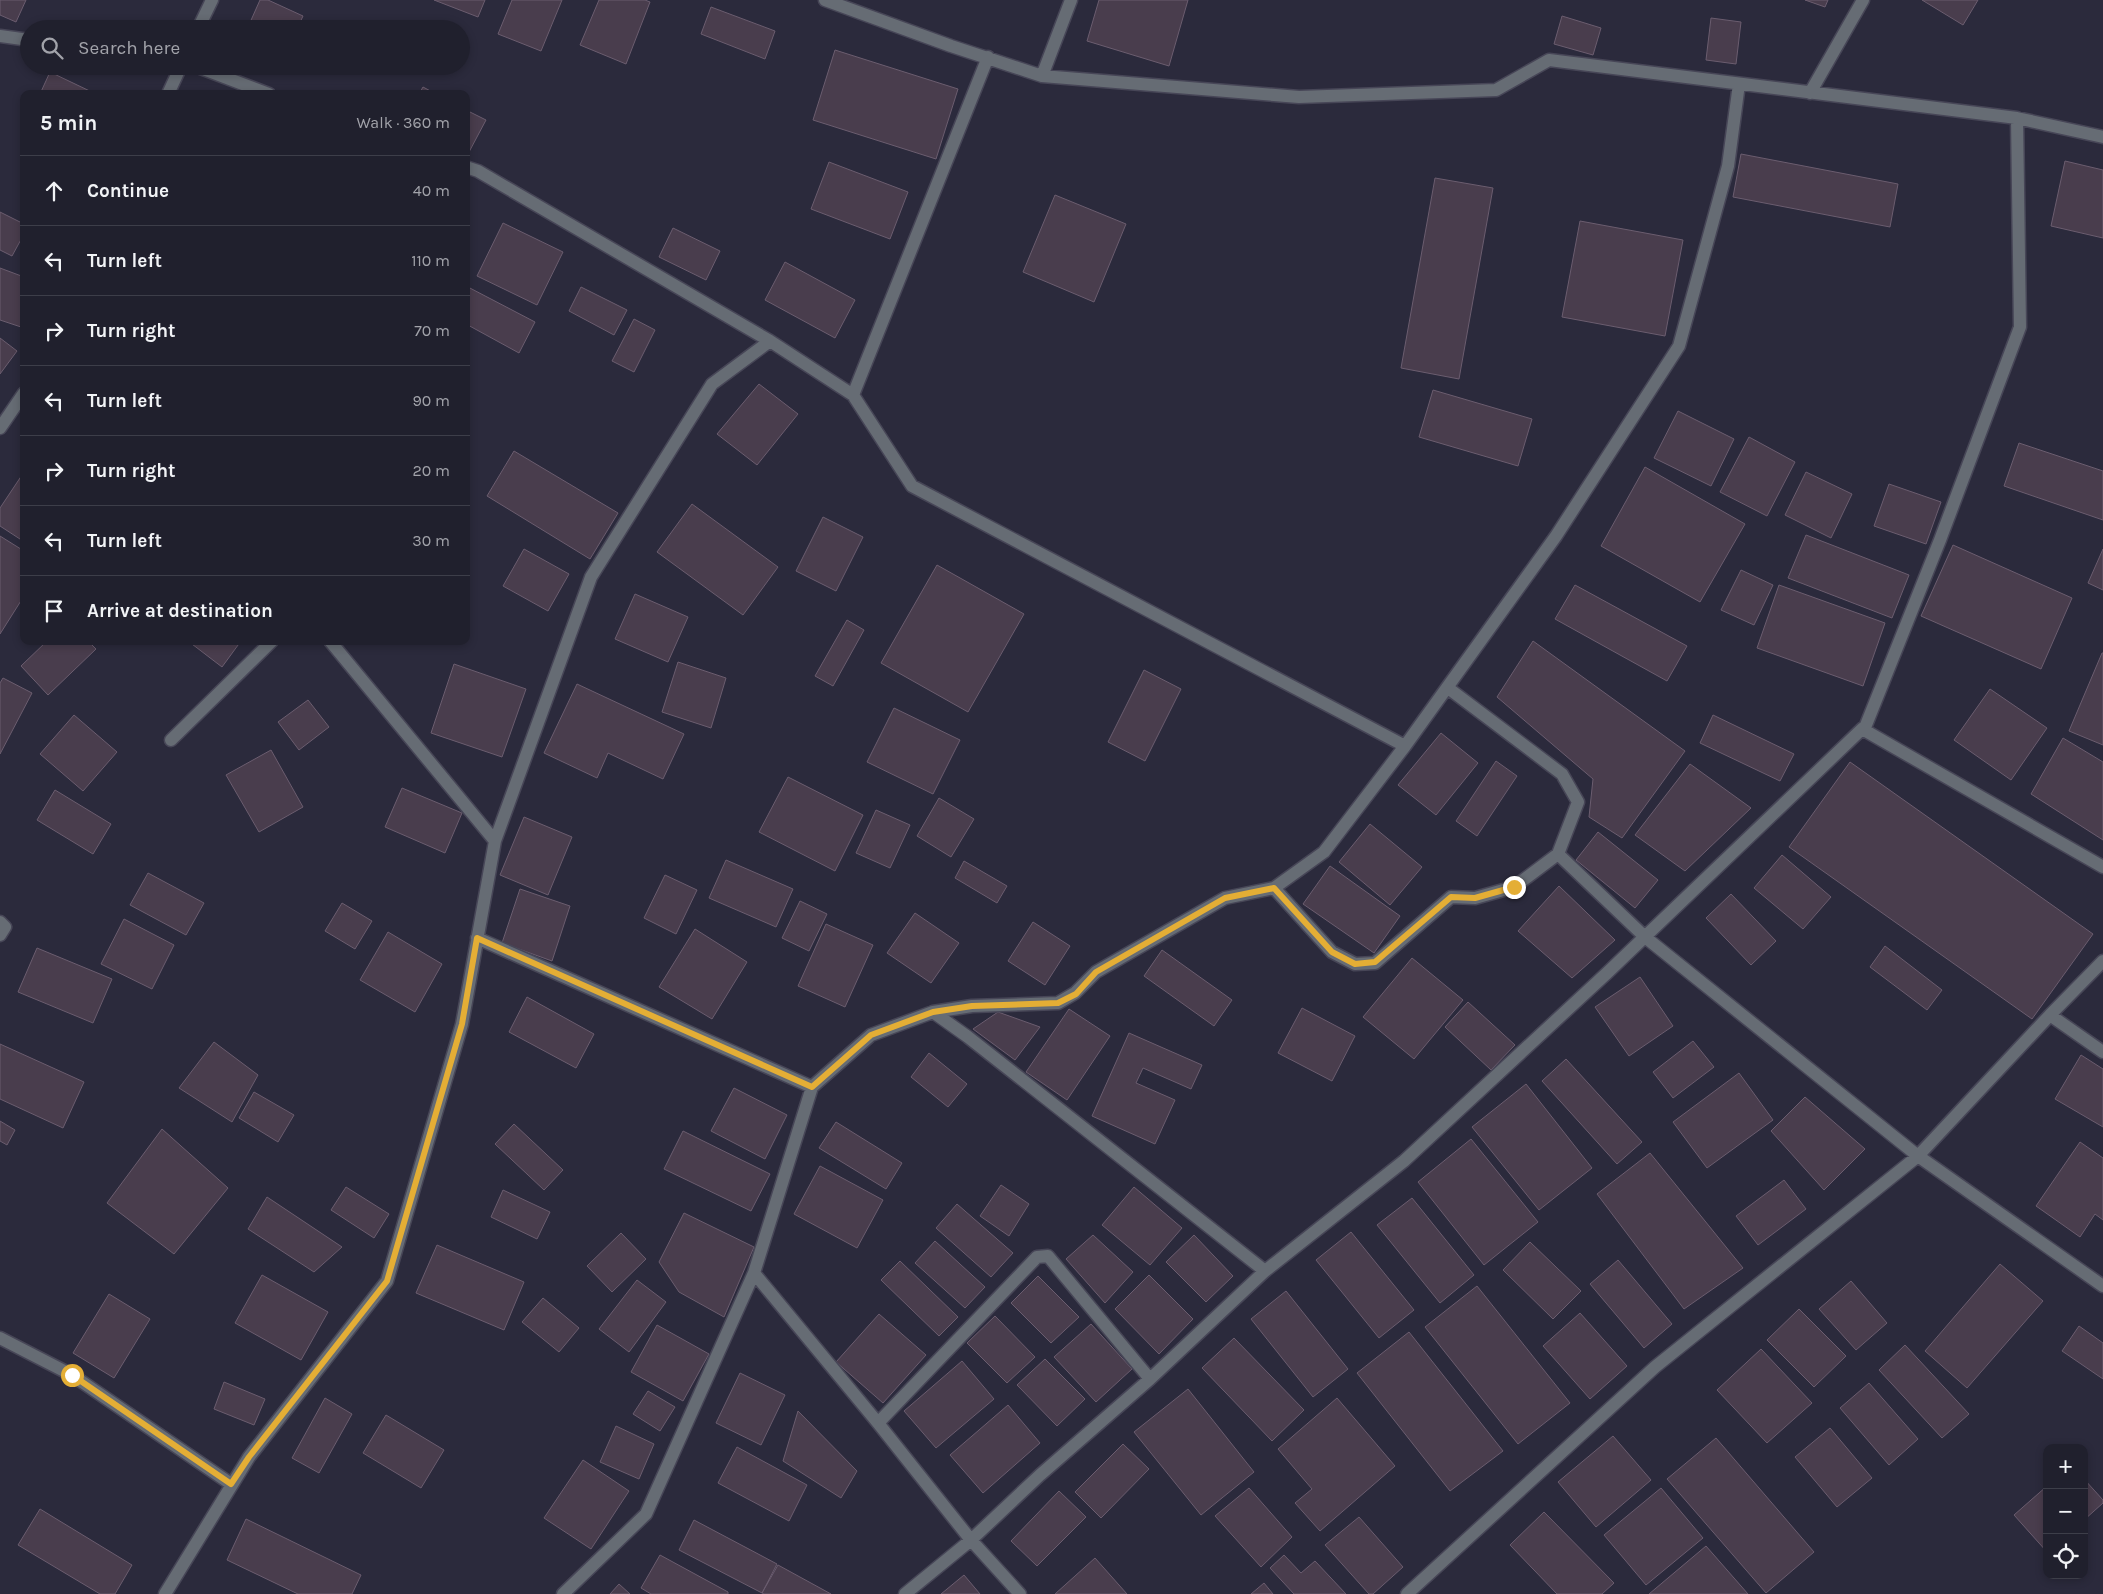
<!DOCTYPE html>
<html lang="en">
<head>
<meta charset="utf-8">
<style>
	:root { --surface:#20202d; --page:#282835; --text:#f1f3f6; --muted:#a2a3aa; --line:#3d3e49 }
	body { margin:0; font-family:Karla,sans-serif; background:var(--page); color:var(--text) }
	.controls { position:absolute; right:15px; bottom:15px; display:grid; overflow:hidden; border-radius:10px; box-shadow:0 2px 8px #0003 }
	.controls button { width:45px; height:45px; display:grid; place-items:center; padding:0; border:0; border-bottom:1px solid var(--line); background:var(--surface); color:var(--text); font:25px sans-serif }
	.stop { position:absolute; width:15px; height:15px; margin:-11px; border:4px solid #e4ae35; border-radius:50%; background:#fff }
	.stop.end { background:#e4ae35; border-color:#fff; box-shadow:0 1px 5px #0008 }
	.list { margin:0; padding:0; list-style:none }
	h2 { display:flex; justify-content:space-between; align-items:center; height:65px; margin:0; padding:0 20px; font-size:21px }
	h2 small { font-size:16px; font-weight:400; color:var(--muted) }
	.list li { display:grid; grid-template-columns:32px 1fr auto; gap:15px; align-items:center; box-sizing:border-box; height:70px; padding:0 20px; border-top:1px solid var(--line) }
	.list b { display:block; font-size:19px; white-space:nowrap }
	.list em { font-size:16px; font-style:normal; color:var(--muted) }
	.icon { flex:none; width:28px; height:28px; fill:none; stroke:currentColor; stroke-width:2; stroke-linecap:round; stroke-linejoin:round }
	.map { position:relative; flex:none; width:2103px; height:1594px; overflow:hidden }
	.search { position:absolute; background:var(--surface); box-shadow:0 2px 8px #0003; left:20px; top:20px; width:450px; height:55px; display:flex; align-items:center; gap:12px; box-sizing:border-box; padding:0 18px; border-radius:28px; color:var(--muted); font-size:19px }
	.panel { position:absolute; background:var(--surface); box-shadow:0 2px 8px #0003; left:20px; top:90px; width:450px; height:555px; border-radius:10px }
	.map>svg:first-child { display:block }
</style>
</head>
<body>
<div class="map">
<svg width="2103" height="1594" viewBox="0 0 2103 1594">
	<rect width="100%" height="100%" fill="#2b2a3c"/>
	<!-- building -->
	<path fill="#493d4d" stroke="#6b5d6f" d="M 0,0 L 26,0 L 16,22 L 0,15 Z
		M 260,0 L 268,0 L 303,16 L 297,29 L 251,29 L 248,27 Z
		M 434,0 L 485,0 L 478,17 Z
		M 512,0 L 562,0 L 541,51 L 498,34 Z
		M 599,0 L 645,0 L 650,2 L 626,64 L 580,45 Z
		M 1099,0 L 1188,0 L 1169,66 L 1087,41 Z
		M 1805,0 L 1828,0 L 1825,7 Z
		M 1922,0 L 1978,0 L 1963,25 Z
		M 711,7 L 775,31 L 765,59 L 701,34 Z
		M 1562,16 L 1601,28 L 1593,55 L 1554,44 Z
		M 1711,18 L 1741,22 L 1736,64 L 1706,60 Z
		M 835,50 L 958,89 L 936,159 L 813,120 Z
		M 50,72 L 96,94 L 40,94 Z
		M 423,87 L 436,94 L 419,94 Z
		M 466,110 L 486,120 L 469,152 L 466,151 Z
		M 1741,154 L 1898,184 L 1890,227 L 1733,197 Z
		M 2065,161 L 2103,170 L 2103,238 L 2051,226 Z
		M 829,162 L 908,192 L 890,239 L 811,209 Z
		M 1435,178 L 1493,188 L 1459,379 L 1401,368 Z
		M 1055,195 L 1126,224 L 1094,302 L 1023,272 Z
		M 0,212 L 24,224 L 24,234 L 12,256 L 0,250 Z
		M 1580,221 L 1683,240 L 1665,336 L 1562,317 Z
		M 503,223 L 563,252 L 537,305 L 477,276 Z
		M 673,228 L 720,251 L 706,280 L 659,257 Z
		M 785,262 L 855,300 L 835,338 L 765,300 Z
		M 0,268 L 24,277 L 24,328 L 0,320 Z
		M 466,286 L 535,322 L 519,353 L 466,324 Z
		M 581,287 L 627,310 L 614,335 L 569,311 Z
		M 634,319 L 655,330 L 634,372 L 612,361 Z
		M 0,338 L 17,351 L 0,374 Z
		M 759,384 L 798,414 L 757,465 L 717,434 Z
		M 1433,390 L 1532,419 L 1518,466 L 1419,437 Z
		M 1678,411 L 1734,439 L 1711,486 L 1654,458 Z
		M 1749,437 L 1795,462 L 1767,516 L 1720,492 Z
		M 2019,443 L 2103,471 L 2103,520 L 2004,486 Z
		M 514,451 L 618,513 L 590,559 L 487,496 Z
		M 1645,467 L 1745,524 L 1700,602 L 1601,546 Z
		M 24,472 L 24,539 L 23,541 L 0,526 L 0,508 Z
		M 1806,472 L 1852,494 L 1831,538 L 1785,515 Z
		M 1889,484 L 1941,502 L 1926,544 L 1874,526 Z
		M 692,504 L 778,567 L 743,615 L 657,552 Z
		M 823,517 L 863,537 L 836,591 L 796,571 Z
		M 1806,535 L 1909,575 L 1892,618 L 1788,578 Z
		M 0,536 L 24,551 L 24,596 L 0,634 Z
		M 1953,545 L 2072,598 L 2041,669 L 1921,616 Z
		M 524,549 L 569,574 L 548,611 L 503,586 Z
		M 2103,549 L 2103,590 L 2088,583 Z
		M 937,565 L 1024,614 L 968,712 L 881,663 Z
		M 1741,570 L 1773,585 L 1754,625 L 1721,610 Z
		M 1575,585 L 1687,646 L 1667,681 L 1555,619 Z
		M 1779,585 L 1885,623 L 1863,686 L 1757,648 Z
		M 635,594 L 688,617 L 668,662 L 615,639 Z
		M 847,620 L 864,630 L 833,686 L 815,676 Z
		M 47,641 L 88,641 L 96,649 L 48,695 L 21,666 Z
		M 188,641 L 241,641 L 222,667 Z
		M 1533,641 L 1685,751 L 1622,838 L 1589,817 L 1593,779 L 1497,697 Z
		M 2102,653 L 2103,653 L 2103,745 L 2069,731 Z
		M 678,662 L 726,678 L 711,728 L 662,712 Z
		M 454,664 L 526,689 L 502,757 L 431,733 Z
		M 1144,670 L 1181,689 L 1145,761 L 1108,742 Z
		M 3,678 L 32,693 L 0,754 L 0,683 Z
		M 577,684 L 684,734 L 663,779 L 608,753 L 597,778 L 544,753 Z
		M 1990,689 L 2047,728 L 2011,780 L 1954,740 Z
		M 308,700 L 329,727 L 299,750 L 278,722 Z
		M 894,708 L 960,740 L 933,794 L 867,762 Z
		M 74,715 L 117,752 L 83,791 L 40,754 Z
		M 1713,715 L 1794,754 L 1780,781 L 1700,743 Z
		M 1441,733 L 1478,763 L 1436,815 L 1398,785 Z
		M 2063,738 L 2103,762 L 2103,840 L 2031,794 Z
		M 271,750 L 303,807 L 259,832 L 226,775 Z
		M 1496,761 L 1517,776 L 1477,836 L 1456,821 Z
		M 1850,762 L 2093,934 L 2032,1019 L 1789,847 Z
		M 1690,764 L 1751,808 L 1685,871 L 1635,835 Z
		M 788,777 L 863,815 L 835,871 L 759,832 Z
		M 402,788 L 462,813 L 445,853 L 385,827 Z
		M 55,790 L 111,824 L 93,854 L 37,820 Z
		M 939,798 L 974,819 L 951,857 L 917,836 Z
		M 876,810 L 910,825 L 890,868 L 856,853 Z
		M 524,817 L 572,837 L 548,895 L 500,875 Z
		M 1370,824 L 1422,867 L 1390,905 L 1339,862 Z
		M 1598,832 L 1658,880 L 1635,908 L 1576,860 Z
		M 1782,855 L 1831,897 L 1803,929 L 1754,888 Z
		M 726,860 L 793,889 L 776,927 L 709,898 Z
		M 964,861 L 1007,886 L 997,903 L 955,878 Z
		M 1330,866 L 1400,916 L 1374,953 L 1303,904 Z
		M 148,873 L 204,903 L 186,935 L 130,905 Z
		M 665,875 L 697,890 L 676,934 L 644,918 Z
		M 1559,886 L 1615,940 L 1572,978 L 1518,931 Z
		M 520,889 L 570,906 L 552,961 L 502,943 Z
		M 1731,894 L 1776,941 L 1751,965 L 1706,918 Z
		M 800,901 L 827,914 L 809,951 L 782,938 Z
		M 342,903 L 372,921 L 355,949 L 325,931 Z
		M 915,913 L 959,943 L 931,983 L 887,953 Z
		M 124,919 L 174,945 L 152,989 L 101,964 Z
		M 1033,922 L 1070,946 L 1045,985 L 1008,961 Z
		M 826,924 L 873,945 L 845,1007 L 798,986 Z
		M 695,929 L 747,962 L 712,1019 L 659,987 Z
		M 388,932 L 442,964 L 415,1012 L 360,980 Z
		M 1885,946 L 1942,990 L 1927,1010 L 1870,967 Z
		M 37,948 L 112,979 L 93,1023 L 18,992 Z
		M 1162,950 L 1232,1000 L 1214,1026 L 1144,976 Z
		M 1412,958 L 1463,1000 L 1414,1059 L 1363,1017 Z
		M 1640,977 L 1673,1026 L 1629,1056 L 1595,1007 Z
		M 527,997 L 594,1034 L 576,1068 L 509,1032 Z
		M 1468,1002 L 1515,1045 L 1491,1070 L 1445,1027 Z
		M 1302,1008 L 1355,1036 L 1332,1081 L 1278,1053 Z
		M 1069,1009 L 1110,1036 L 1067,1100 L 1026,1072 Z
		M 998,1012 L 1040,1027 L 1015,1060 L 973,1029 Z
		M 1129,1033 L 1202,1065 L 1191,1089 L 1143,1068 L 1136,1083 L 1175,1100 L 1155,1144 L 1092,1116 Z
		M 1693,1041 L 1714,1067 L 1673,1098 L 1653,1072 Z
		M 214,1042 L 258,1075 L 232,1122 L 179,1088 Z
		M 0,1044 L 84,1082 L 63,1128 L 0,1099 Z
		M 929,1053 L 967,1084 L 948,1107 L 911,1077 Z
		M 2081,1055 L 2103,1069 L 2103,1127 L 2055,1099 Z
		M 1566,1059 L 1642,1142 L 1617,1164 L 1542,1081 Z
		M 1739,1073 L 1773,1120 L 1707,1168 L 1673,1122 Z
		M 1526,1084 L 1592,1168 L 1539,1210 L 1472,1127 Z
		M 734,1088 L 787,1115 L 765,1159 L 711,1131 Z
		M 254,1092 L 294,1115 L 278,1142 L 239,1118 Z
		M 1805,1097 L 1865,1149 L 1824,1190 L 1771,1131 Z
		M 0,1121 L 15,1130 L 7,1145 L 0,1141 Z
		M 836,1122 L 902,1163 L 886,1189 L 819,1148 Z
		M 514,1124 L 563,1170 L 544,1190 L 495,1144 Z
		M 162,1129 L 228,1188 L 174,1254 L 107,1203 Z
		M 683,1131 L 770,1174 L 751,1211 L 664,1169 Z
		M 1471,1139 L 1538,1222 L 1484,1265 L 1418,1182 Z
		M 2080,1142 L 2103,1158 L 2103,1220 L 2095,1214 L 2080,1237 L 2036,1206 Z
		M 1650,1153 L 1743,1268 L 1684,1309 L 1597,1194 Z
		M 820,1166 L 883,1200 L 857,1248 L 794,1214 Z
		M 1784,1180 L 1806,1209 L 1758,1245 L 1736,1216 Z
		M 1001,1185 L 1029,1204 L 1009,1236 L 980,1216 Z
		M 346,1187 L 389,1214 L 374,1238 L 331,1210 Z
		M 1134,1187 L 1182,1228 L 1150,1265 L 1102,1225 Z
		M 503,1190 L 550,1212 L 537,1239 L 491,1217 Z
		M 267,1197 L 342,1247 L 314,1272 L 248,1229 Z
		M 1412,1198 L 1474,1275 L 1440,1303 L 1377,1225 Z
		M 957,1204 L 1013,1253 L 991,1277 L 936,1228 Z
		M 684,1213 L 754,1247 L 724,1317 L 679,1292 L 659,1262 Z
		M 1351,1232 L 1414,1310 L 1379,1338 L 1316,1260 Z
		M 621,1233 L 646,1259 L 612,1292 L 587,1266 Z
		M 1093,1235 L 1133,1272 L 1105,1303 L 1066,1259 Z
		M 1194,1235 L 1233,1276 L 1206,1302 L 1166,1262 Z
		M 935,1241 L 985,1287 L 965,1308 L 915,1263 Z
		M 1530,1242 L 1581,1291 L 1553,1319 L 1503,1270 Z
		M 437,1245 L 524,1282 L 504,1330 L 416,1293 Z
		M 1618,1260 L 1672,1324 L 1644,1348 L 1590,1284 Z
		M 900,1261 L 958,1317 L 939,1336 L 881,1280 Z
		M 2000,1264 L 2043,1301 L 1967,1388 L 1925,1351 Z
		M 262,1275 L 328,1312 L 301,1360 L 235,1323 Z
		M 1149,1275 L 1193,1319 L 1159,1354 L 1115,1309 Z
		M 1038,1276 L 1079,1317 L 1051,1343 L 1011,1303 Z
		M 637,1280 L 666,1302 L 629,1352 L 599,1329 Z
		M 1851,1281 L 1887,1323 L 1856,1350 L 1819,1309 Z
		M 1477,1286 L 1570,1403 L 1518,1444 L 1425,1327 Z
		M 1286,1291 L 1348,1369 L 1313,1397 L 1251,1319 Z
		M 109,1294 L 150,1319 L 114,1378 L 73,1353 Z
		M 543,1298 L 579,1328 L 559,1352 L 522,1322 Z
		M 1799,1309 L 1846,1356 L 1814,1387 L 1767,1340 Z
		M 1580,1313 L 1627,1366 L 1590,1399 L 1543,1346 Z
		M 879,1314 L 926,1355 L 883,1403 L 836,1362 Z
		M 995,1316 L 1035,1357 L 1007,1383 L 967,1343 Z
		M 1091,1324 L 1132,1369 L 1096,1402 L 1054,1357 Z
		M 657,1325 L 709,1354 L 683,1401 L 631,1372 Z
		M 2079,1326 L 2103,1343 L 2103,1379 L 2062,1351 Z
		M 1409,1332 L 1503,1451 L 1450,1491 L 1357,1373 Z
		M 1234,1338 L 1304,1410 L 1272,1441 L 1202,1368 Z
		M 1905,1345 L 1969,1414 L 1942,1438 L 1879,1370 Z
		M 1761,1349 L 1812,1403 L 1767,1443 L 1717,1390 Z
		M 1045,1359 L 1085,1399 L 1057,1426 L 1017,1385 Z
		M 962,1361 L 994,1399 L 936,1448 L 904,1411 Z
		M 740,1373 L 785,1395 L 761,1445 L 716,1423 Z
		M 224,1382 L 265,1399 L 254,1425 L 214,1409 Z
		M 1869,1383 L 1918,1439 L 1889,1465 L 1840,1408 Z
		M 1188,1389 L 1254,1472 L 1201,1515 L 1134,1432 Z
		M 648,1391 L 675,1407 L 660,1431 L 633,1414 Z
		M 325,1398 L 352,1414 L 319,1473 L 292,1458 Z
		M 1337,1398 L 1395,1466 L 1320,1531 L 1295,1503 L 1312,1489 L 1278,1449 Z
		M 1008,1405 L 1040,1443 L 983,1493 L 950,1455 Z
		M 798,1411 L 857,1471 L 841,1498 L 783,1461 Z
		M 386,1415 L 444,1450 L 421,1488 L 363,1453 Z
		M 616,1426 L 654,1444 L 639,1479 L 600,1462 Z
		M 1830,1428 L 1872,1478 L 1837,1507 L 1795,1457 Z
		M 1613,1436 L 1651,1480 L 1596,1527 L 1558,1482 Z
		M 1716,1438 L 1814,1552 L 1766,1593 L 1667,1479 Z
		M 1123,1444 L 1149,1469 L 1101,1518 L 1075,1492 Z
		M 737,1447 L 807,1485 L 789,1521 L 718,1483 Z
		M 583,1460 L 629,1491 L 591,1549 L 544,1518 Z
		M 2084,1479 L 2103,1500 L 2103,1503 L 2084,1520 Z
		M 2047,1486 L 2047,1552 L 2014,1515 Z
		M 1249,1488 L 1292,1537 L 1261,1567 L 1215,1516 Z
		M 1661,1488 L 1703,1538 L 1646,1585 L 1604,1535 Z
		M 1059,1491 L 1086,1517 L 1037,1566 L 1011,1541 Z
		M 40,1509 L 132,1565 L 115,1594 L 100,1594 L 18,1545 Z
		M 1544,1512 L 1614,1583 L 1602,1594 L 1557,1594 L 1510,1545 Z
		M 1359,1517 L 1403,1567 L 1373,1594 L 1369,1594 L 1325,1545 Z
		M 246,1519 L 361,1575 L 352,1594 L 298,1594 L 227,1560 Z
		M 694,1520 L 777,1564 L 762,1593 L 679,1550 Z
		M 1706,1546 L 1748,1594 L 1649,1594 Z
		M 660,1555 L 728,1592 L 728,1594 L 651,1594 L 641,1588 Z
		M 1284,1555 L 1301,1573 L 1315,1561 L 1346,1594 L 1294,1594 L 1270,1568 Z
		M 1095,1558 L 1127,1594 L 1055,1594 Z
		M 778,1565 L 831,1594 L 764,1594 L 762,1593 Z
		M 964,1575 L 980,1594 L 941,1594 Z
		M 1264,1583 L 1273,1594 L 1251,1594 Z
		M 619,1584 L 630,1594 L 610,1594 Z"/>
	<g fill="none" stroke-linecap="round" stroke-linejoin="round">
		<!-- minor casing -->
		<g stroke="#474657" stroke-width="15">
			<path id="minor" d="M 825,0 L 951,46 L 1042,76 L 1299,97 L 1496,90 L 1549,60 L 2017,118 L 2103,137
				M 198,29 L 212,0
				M 0,36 L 29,40
				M 195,66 L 269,94
				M 1042,76 L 1071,0
				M 1810,93 L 1863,0
				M 168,94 L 181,66
				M 466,167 L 478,171 L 770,341
				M 853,395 L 912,486 L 1405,746
				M 0,428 L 24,393
				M 330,641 L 495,841
				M 1448,688 L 1562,774 L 1578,802 L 1558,854
				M 1864,730 L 2103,867
				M 171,740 L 272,641
				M 1274,888 L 1332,952 L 1355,964 L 1375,963 L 1451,897 L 1475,898 L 1514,887 L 1558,854 L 1645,937 L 1918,1156 L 2050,1015 L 2103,961
				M 0,922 L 5,927 L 0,935
				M 477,938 L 812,1087
				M 933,1012 L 968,1037 L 1265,1271
				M 2050,1015 L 2103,1052
				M 754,1273 L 878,1423 L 971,1540 L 1020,1594
				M 0,1338 L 72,1375 L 231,1484
				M 878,1423 L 1037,1257 L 1048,1256 L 1150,1379
				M 165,1594 L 249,1457 L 387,1281 L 462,1024 L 495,841 L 591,577 L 712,384 L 770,341 L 853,395 L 988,57
				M 563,1594 L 646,1514 L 754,1273 L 812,1087 L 871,1035 L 933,1012 L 972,1006 L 1058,1003 L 1075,993 L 1096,972 L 1225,898 L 1274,888 L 1324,852 L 1405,746 L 1556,536 L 1679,346 L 1728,166 L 1739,84
				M 905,1594 L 971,1540 L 1040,1475 L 1150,1379 L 1265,1271 L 1404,1161 L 1607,973 L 1863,728 L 1864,730 L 1940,540 L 2020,327 L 2017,118
				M 1407,1594 L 1655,1367 L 1918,1156 L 2103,1286"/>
		</g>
		<!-- minor -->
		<use href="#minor" stroke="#666c74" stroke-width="12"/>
	</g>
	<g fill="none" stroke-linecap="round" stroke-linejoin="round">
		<!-- route -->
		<path stroke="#e4ae35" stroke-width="6" d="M 72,1375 L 231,1484 L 249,1457 L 387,1281 L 462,1024 L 477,938 L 812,1087 L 871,1035 L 933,1012 L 972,1006 L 1058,1003 L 1076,994 L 1096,972 L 1225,898 L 1274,888 L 1332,952 L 1355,964 L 1375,962 L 1451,897 L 1475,898 L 1514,887"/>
	</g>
</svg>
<div class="controls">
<button>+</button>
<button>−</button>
<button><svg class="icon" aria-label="locate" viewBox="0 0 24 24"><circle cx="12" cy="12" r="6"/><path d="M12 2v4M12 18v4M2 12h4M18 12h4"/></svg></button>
</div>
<div class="stop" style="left:72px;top:1375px"></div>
<div class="stop end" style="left:1514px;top:887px"></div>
<div class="search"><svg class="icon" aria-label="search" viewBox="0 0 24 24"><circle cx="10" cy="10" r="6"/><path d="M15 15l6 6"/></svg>Search here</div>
<section class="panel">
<h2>5 min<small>Walk · 360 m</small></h2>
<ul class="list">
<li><svg class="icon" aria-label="ahead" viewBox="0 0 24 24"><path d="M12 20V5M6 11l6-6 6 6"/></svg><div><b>Continue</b></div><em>40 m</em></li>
<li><svg class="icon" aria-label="left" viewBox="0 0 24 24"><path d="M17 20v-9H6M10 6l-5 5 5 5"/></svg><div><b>Turn left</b></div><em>110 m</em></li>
<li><svg class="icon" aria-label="right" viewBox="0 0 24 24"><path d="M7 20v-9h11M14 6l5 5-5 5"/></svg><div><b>Turn right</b></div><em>70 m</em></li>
<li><svg class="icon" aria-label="left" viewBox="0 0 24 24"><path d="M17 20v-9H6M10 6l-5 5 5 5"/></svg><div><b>Turn left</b></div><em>90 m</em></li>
<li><svg class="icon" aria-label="right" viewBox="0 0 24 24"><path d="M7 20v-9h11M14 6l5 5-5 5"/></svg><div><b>Turn right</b></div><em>20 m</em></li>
<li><svg class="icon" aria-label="left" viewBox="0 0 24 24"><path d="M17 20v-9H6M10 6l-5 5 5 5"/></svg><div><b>Turn left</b></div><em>30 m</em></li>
<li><svg class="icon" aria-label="arrive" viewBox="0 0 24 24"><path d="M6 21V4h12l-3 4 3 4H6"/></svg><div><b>Arrive at destination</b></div></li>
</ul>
</section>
</div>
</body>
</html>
